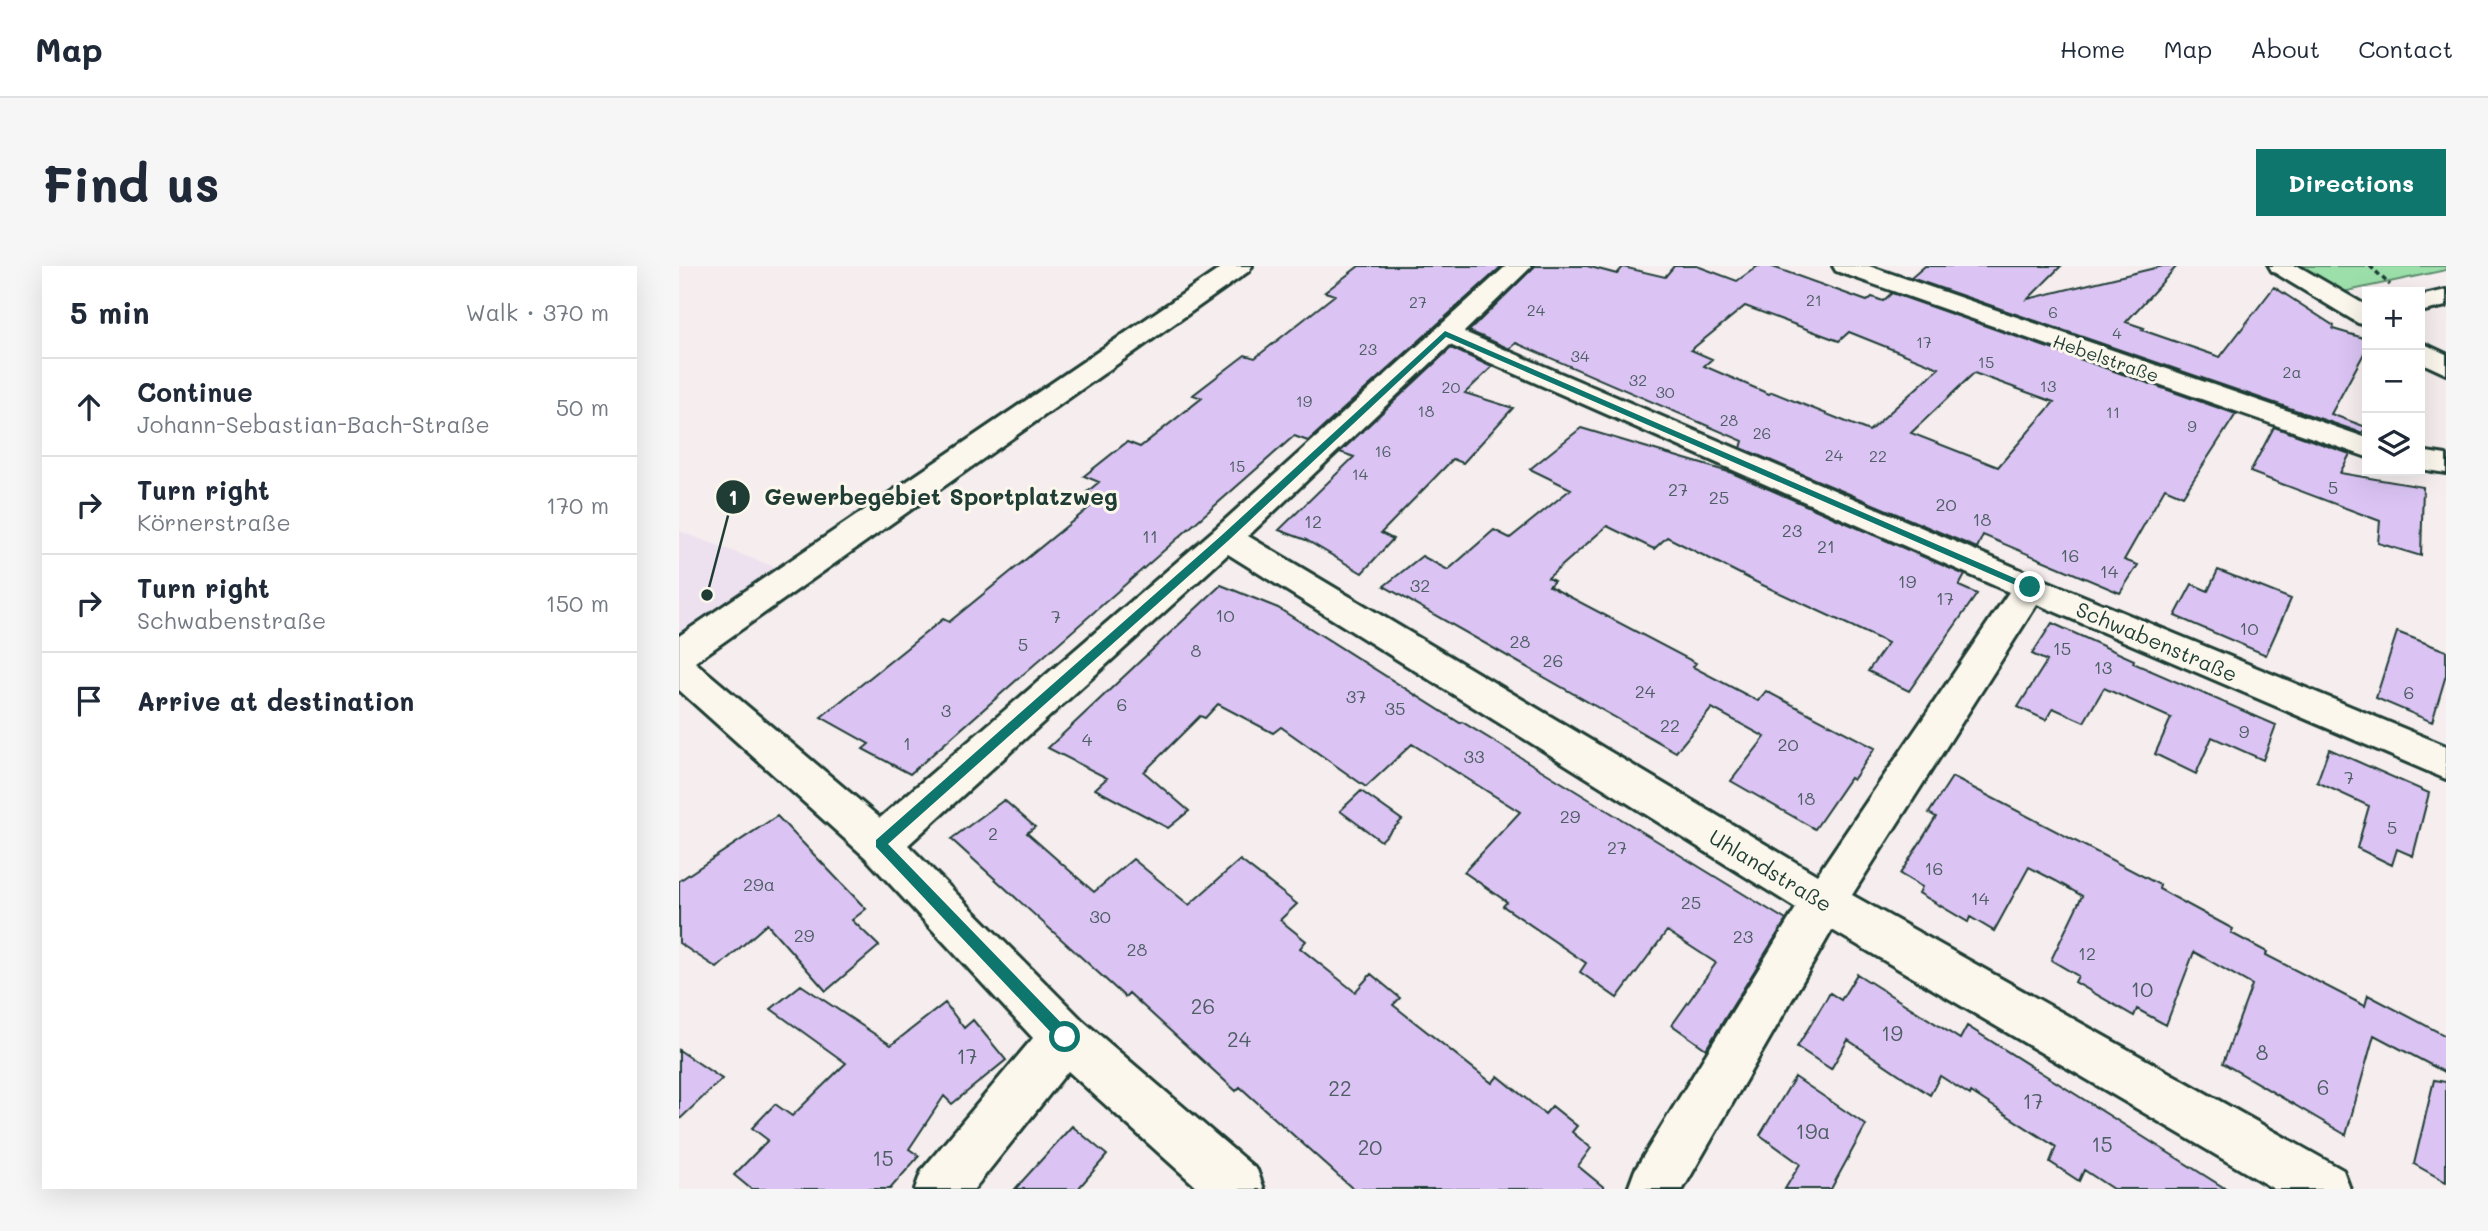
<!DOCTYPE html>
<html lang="en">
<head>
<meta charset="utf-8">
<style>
	:root { --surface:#fff; --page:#f6f6f7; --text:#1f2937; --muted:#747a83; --line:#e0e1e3; --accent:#0f766e }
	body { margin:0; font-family:Mali,sans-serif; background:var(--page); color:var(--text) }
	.controls { position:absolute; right:21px; top:21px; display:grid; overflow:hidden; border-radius:0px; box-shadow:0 7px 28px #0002 }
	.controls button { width:63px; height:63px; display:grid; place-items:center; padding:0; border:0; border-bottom:2px solid var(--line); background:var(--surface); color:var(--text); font:35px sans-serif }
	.stop { position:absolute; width:21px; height:21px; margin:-16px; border:5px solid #0f766e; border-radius:50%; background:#fff }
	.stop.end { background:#0f766e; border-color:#fff; box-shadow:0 2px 7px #0008 }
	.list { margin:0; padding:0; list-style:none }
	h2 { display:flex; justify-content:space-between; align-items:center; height:91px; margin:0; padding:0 28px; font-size:30px }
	h2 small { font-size:23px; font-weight:400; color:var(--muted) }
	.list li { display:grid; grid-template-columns:46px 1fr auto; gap:21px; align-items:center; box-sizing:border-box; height:98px; padding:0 28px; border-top:2px solid var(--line) }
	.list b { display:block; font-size:26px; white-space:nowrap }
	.list p { margin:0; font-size:23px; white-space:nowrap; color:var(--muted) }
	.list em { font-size:23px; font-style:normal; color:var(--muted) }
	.icon { flex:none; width:38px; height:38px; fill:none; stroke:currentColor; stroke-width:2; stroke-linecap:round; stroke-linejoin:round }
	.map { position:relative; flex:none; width:1767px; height:923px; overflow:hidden; border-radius:0px }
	header { display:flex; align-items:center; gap:42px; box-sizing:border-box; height:98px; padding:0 35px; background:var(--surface); border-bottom:2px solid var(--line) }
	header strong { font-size:33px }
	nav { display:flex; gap:38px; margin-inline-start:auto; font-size:24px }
	.intro { display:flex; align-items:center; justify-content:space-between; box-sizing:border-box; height:168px; padding:0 42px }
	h1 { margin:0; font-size:49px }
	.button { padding:18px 32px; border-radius:0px; background:var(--accent); color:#fff; font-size:24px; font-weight:700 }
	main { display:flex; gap:42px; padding:0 42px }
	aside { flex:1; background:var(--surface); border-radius:0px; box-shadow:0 7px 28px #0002 }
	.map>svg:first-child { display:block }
</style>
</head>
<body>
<header>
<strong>Map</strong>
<nav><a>Home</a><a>Map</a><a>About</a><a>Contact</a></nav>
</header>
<div class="intro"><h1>Find us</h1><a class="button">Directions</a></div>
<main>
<aside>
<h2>5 min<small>Walk · 370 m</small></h2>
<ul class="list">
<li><svg class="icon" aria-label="ahead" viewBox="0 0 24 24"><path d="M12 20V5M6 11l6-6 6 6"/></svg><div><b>Continue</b><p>Johann-Sebastian-Bach-Straße</p></div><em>50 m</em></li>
<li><svg class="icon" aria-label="right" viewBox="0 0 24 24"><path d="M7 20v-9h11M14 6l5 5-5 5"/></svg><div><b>Turn right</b><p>Körnerstraße</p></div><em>170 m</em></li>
<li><svg class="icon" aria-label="right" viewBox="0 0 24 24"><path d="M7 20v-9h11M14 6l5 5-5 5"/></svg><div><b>Turn right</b><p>Schwabenstraße</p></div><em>150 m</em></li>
<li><svg class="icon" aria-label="arrive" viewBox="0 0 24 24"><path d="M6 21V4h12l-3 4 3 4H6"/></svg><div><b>Arrive at destination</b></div></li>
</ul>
</aside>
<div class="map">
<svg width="1767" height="923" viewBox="0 0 1767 923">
	<rect width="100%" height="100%" fill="#f5edee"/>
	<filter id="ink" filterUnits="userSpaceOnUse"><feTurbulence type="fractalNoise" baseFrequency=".0143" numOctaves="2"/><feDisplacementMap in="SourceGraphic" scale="14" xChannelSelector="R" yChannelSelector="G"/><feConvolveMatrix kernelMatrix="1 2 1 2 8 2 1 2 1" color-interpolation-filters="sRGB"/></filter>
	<g filter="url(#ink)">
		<!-- built -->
		<path fill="#ede1f0" d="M 0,265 L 96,301 L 0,370 Z"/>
		<!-- green -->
		<path fill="#9cdfaa" stroke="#5e8e6f" stroke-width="2" d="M 1619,0 L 1767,0 L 1767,4 L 1664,26 Z"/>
		<!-- building -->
		<path fill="#dbc4f4" stroke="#1f3d34" stroke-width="2" fill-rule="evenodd" d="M 680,0 L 823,0 L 629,175 L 615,170 L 231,508 L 184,483 L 190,478 L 142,451 L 264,353 L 270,356 L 422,232 L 408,226 L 420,216 L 405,210 L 448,176 L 461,181 L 523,132 L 514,129 L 566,89 L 576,92 L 656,29 L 646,26 Z
			M 856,0 L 908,0 L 938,8 L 944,1 L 986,11 L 995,0 L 1018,0 L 1058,15 L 1079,0 L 1091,0 L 1188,35 L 1193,31 L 1204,35 L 1213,27 L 1557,148 L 1504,230 L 1486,222 L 1445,294 L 1459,299 L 1441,327 L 1304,269 L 1298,282 L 1062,182 L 1064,175 L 837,77 L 831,83 L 790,65 ZM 1066,40 L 1160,75 L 1170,66 L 1260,102 L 1190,165 L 1093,126 L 1090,128 L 1025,100 L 1033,93 L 1012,84 ZM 1295,107 L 1375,136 L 1319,201 L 1232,167 Z
			M 1246,0 L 1382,0 L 1349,33 L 1484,0 L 1498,0 L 1447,56 L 1465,62 L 1463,64 L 1541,91 L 1595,21 L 1655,60 L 1654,63 L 1688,73 L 1688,82 L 1652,148 L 1687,161 L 1683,167 L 1232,12 Z
			M 772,82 L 813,101 L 786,127 L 834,142 L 784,197 L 774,193 L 702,267 L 714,273 L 683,307 L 627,274 L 600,264 L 675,191 L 661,186 Z
			M 1595,161 L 1671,188 L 1661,207 L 1744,221 L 1742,290 L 1699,277 L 1701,255 L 1571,206 Z
			M 902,162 L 1053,207 L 1286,309 L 1280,320 L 1298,328 L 1230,425 L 1189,405 L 1209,377 L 1077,316 L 988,271 L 975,283 L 928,260 L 869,312 L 875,315 L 870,320 L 1017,397 L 1014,401 L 1079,435 L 1087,425 L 1196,482 L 1174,514 L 1171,512 L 1136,563 L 1052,515 L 1086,471 L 1033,442 L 997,486 L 705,320 L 743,290 L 769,304 L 815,264 L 831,272 L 892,223 L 851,203 Z
			M 1539,304 L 1612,333 L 1587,389 L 1496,350 L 1513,318 L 1529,325 Z
			M 542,319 L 599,342 L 781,457 L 783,456 L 841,491 L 1107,654 L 1027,783 L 993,759 L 1037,697 L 988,665 L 938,732 L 901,706 L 907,697 L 824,640 L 828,636 L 785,606 L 841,546 L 733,478 L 687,521 L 602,461 L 594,467 L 539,438 L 526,452 L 521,450 L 465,506 L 510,545 L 489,562 L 416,523 L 428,512 L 369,482 Z
			M 1373,357 L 1455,394 L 1454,397 L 1597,459 L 1584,494 L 1533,471 L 1517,508 L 1476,488 L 1492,452 L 1425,422 L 1405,456 L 1374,442 L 1367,454 L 1339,441 L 1368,395 L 1353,388 Z
			M 1718,366 L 1767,385 L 1767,409 L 1753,456 L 1697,432 Z
			M 1650,483 L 1750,527 L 1734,590 L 1718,583 L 1713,599 L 1678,582 L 1690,540 L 1638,516 Z
			M 1273,511 L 1481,619 L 1480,623 L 1554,663 L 1552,667 L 1588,686 L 1587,689 L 1686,740 L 1689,729 L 1767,770 L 1767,807 L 1695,769 L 1667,869 L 1544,797 L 1573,719 L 1515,686 L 1487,759 L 1458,743 L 1455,750 L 1396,716 L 1399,710 L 1372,694 L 1403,630 L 1377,615 L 1350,601 L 1315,665 L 1291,651 L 1289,656 L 1240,627 L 1243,621 L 1221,608 L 1257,551 L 1250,547 Z
			M 682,525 L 723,554 L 702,575 L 661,545 Z
			M 325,534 L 356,561 L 348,567 L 415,626 L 454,593 L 510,639 L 561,594 L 618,638 L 601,654 L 627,675 L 621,682 L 676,726 L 692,708 L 721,732 L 714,739 L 813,817 L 819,810 L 866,848 L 873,840 L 898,860 L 893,866 L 912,882 L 899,900 L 927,923 L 674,923 L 561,821 L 557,825 L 450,727 L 446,731 L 272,573 Z
			M 98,550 L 187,643 L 173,654 L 200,680 L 147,725 L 88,658 L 38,702 L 0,677 L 0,615 Z
			M 1178,708 L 1281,773 L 1288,760 L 1547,923 L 1434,923 L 1405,904 L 1400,915 L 1371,896 L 1377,881 L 1292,826 L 1291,829 L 1261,810 L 1251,829 L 1169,774 L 1152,803 L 1118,781 L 1151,727 L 1162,734 Z
			M 122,719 L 212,779 L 266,737 L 285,762 L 294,754 L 327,794 L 273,838 L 265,830 L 230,883 L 240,890 L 211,923 L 72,923 L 55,909 L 89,874 L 73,862 L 96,838 L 113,850 L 167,797 L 92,743 Z
			M 0,784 L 43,813 L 0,854 Z
			M 1116,811 L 1187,859 L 1152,923 L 1106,923 L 1121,898 L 1081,869 Z
			M 1755,814 L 1767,816 L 1767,916 L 1735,898 Z
			M 393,860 L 428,889 L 399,923 L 336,923 Z"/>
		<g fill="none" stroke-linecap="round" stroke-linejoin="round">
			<!-- minor casing -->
			<g stroke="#1f3d34" stroke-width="6">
				<path id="minor" d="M 545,0 L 573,0 L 570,5 L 16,396 L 201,552 L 535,264 L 827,0 L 853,0 L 785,66 L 1363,313 L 1767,480 L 1767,513 L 1358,338 L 1173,629 L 1664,904 L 1671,923 L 1595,923 L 1153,664 L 1004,923 L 949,923 L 956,904 L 1117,642 L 549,288 L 229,579 L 403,754 L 578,904 L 585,923 L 520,923 L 389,805 L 295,923 L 236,923 L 243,904 L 354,772 L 186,591 L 0,424 L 0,370 ZM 771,79 L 1330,326 L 1138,609 L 569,270 Z
					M 1154,0 L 1190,0 L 1688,172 L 1688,191 L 1157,5 Z
					M 1590,0 L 1619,0 L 1688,40 L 1688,59 L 1679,57 L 1593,5 Z
					M 1767,24 L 1767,40 L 1741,46 L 1741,30 Z
					M 1741,76 L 1767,88 L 1767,108 L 1741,96 Z
					M 1741,185 L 1767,189 L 1767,207 L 1741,203 Z"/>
			</g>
			<!-- path -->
			<path stroke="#1f3d34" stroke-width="3.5" stroke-dasharray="5 3.5" stroke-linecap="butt" d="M 1691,0 L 1711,19"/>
			<!-- minor -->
			<use href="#minor" fill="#fbf7ec" fill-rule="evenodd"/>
		</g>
	</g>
	<!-- route -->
	<path fill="#0f766e" d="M 766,65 L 1356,321 L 1348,324 L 767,71 L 550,274 L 209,578 L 391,766 L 391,776 L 381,776 L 197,581 L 197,574 L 543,269 Z"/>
	<g text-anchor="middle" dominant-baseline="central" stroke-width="6" stroke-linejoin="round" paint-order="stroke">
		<!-- far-number labels -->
		<g font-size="16" fill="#4e5f64">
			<text x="1135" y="33">21</text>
			<text x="739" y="35">27</text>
			<text x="857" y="43">24</text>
			<text x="1374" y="45">6</text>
			<text x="1438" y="66">4</text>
			<text x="1245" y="75">17</text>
			<text x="689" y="82">23</text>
			<text x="901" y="89">34</text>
			<text x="1307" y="95">15</text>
			<text x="1613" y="105">2a</text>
			<text x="959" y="113">32</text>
			<text x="1369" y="119">13</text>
			<text x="772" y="120">20</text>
			<text x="986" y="125">30</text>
			<text x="625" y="134">19</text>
			<text x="747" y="144">18</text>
			<text x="1434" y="145">11</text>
			<text x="1050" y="153">28</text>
			<text x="1513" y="159">9</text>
			<text x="1083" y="166">26</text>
			<text x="704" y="184">16</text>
			<text x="1155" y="188">24</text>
			<text x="1199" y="189">22</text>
			<text x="558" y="199">15</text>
			<text x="681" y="207">14</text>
		</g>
		<!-- far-street labels -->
		<g font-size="18" fill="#1f3d34" stroke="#fbf7ec">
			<text transform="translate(1427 92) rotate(19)">Hebelstraße</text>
		</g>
		<!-- number labels -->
		<g font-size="18" fill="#4e5f64">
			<text x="1654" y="221">5</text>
			<text x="999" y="223">27</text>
			<text x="1040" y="231">25</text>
			<text x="1267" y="238">20</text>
			<text x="1303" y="253">18</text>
			<text x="634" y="255">12</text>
			<text x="1113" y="264">23</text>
			<text x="471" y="270">11</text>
			<text x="1147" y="280">21</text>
			<text x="1391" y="289">16</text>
			<text x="1430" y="305">14</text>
			<text x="1228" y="315">19</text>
			<text x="741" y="319">32</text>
			<text x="1266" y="332">17</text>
			<text x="546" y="349">10</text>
			<text x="377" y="350">7</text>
			<text x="1570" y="362">10</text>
			<text x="841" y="375">28</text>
			<text x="344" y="378">5</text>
			<text x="1383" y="382">15</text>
			<text x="517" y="384">8</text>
			<text x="874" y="394">26</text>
			<text x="1424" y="401">13</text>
			<text x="966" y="425">24</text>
			<text x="1730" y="426">6</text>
			<text x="677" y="430">37</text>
			<text x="443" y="438">6</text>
			<text x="716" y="442">35</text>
			<text x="267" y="444">3</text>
			<text x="991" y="459">22</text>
			<text x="1565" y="465">9</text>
			<text x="408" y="473">4</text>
			<text x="228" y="477">1</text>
			<text x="1109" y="478">20</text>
			<text x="795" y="490">33</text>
			<text x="1670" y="511">7</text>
			<text x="1127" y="532">18</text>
			<text x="891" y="550">29</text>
			<text x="1713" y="561">5</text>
			<text x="314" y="567">2</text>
			<text x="938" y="581">27</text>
			<text x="1255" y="602">16</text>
			<text x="80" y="618">29a</text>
			<text x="1301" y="632">14</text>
			<text x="1012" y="636">25</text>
			<text x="421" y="650">30</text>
			<text x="125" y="669">29</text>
			<text x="1064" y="670">23</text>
			<text x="458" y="683">28</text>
			<text x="1408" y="687">12</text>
		</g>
		<!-- street labels -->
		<g font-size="21" fill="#1f3d34" stroke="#fbf7ec">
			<text transform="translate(1478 375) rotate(23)">Schwabenstraße</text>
			<text transform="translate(1092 604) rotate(31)">Uhlandstraße</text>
		</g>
		<!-- near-number labels -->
		<g font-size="21" fill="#4e5f64">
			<text x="1463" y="722">10</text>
			<text x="524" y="739">26</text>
			<text x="1213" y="766">19</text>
			<text x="560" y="772">24</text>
			<text x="1583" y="785">8</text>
			<text x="288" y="789">17</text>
			<text x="1644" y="820">6</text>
			<text x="661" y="821">22</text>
			<text x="1354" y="834">17</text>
			<text x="1134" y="864">19a</text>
			<text x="1423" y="877">15</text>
			<text x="691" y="880">20</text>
			<text x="204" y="891">15</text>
		</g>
	</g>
	<!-- callouts -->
	<path fill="none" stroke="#1f3d34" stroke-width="2.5" d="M28 329L54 231"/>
	<g fill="#1f3d34" stroke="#fbf7ec" stroke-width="2.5">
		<circle cx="28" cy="329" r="7"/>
		<circle cx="54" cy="231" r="18"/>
	</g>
	<g font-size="21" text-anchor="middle" font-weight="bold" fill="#fff">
		<text x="54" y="239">1</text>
	</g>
	<g font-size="23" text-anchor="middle" font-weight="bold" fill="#1f3d34" stroke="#fbf7ec" stroke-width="6" stroke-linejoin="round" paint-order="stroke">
		<text x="262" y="239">Gewerbegebiet Sportplatzweg</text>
	</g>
</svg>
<div class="controls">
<button>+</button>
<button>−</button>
<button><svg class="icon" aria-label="layers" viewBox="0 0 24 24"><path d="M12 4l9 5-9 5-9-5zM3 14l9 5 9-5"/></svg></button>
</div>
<div class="stop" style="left:386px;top:771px"></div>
<div class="stop end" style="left:1351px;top:321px"></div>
</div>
</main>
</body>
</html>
